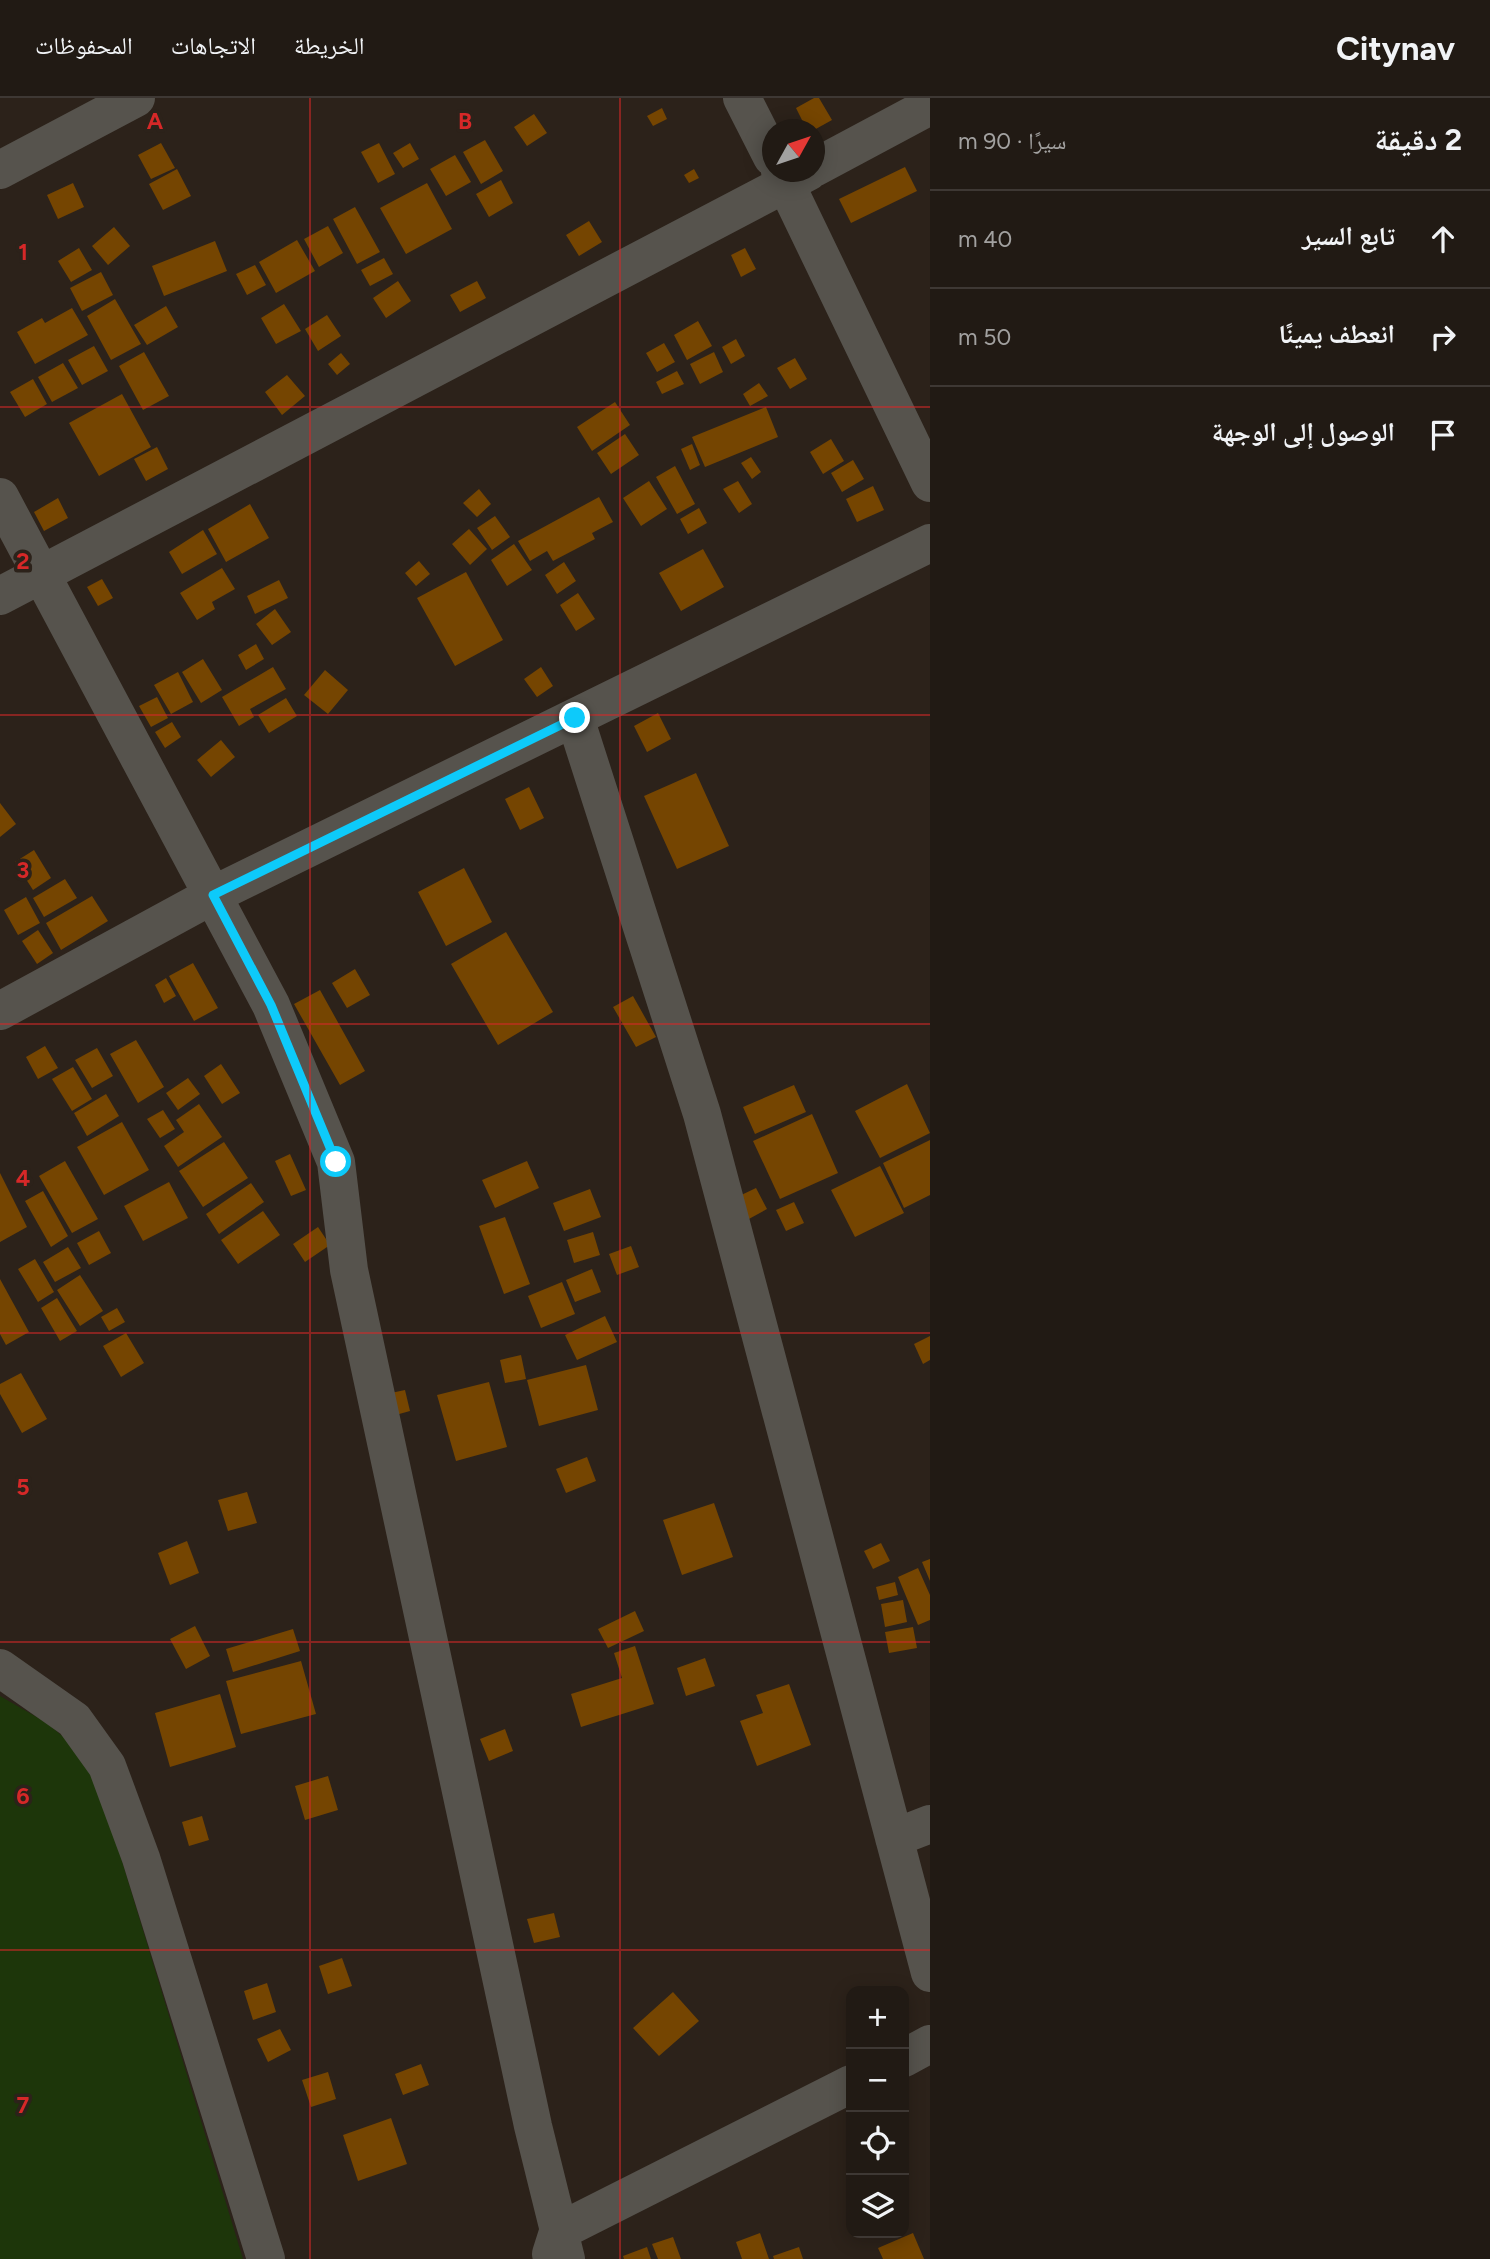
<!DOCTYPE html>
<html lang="ar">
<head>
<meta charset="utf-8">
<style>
	:root { --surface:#211a14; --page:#2d2722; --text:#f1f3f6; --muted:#a2a1a0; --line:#3e3834 }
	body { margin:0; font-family:Figtree,"Noto Naskh Arabic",sans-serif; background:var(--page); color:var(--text); direction:rtl }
	.controls { position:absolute; right:21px; bottom:21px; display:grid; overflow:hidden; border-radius:14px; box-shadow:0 4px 18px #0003 }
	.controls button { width:63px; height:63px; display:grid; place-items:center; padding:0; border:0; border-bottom:2px solid var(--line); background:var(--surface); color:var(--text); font:35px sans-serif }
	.compass { position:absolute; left:762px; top:21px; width:63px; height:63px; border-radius:50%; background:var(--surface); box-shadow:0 4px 18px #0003; rotate:50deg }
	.stop { position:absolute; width:21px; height:21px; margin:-16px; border:5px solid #0dcafa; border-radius:50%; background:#fff }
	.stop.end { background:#0dcafa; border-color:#fff; box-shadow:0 2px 7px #0008 }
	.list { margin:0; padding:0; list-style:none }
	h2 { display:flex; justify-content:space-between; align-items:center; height:91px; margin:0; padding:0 28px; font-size:30px }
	h2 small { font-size:23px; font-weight:400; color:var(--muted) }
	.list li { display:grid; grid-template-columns:46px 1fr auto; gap:21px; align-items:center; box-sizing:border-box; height:98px; padding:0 28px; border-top:2px solid var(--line) }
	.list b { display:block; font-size:26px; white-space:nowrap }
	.list em { font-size:23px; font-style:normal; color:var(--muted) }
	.icon { flex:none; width:38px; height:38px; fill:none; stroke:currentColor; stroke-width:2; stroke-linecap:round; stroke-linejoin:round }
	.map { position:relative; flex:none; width:930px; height:2161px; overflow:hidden; direction:ltr }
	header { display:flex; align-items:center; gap:42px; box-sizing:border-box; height:98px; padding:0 35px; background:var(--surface); border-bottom:2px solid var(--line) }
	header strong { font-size:33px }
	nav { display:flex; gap:38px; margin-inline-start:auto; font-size:24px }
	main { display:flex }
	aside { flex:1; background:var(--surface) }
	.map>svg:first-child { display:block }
</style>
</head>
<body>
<header>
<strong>Citynav</strong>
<nav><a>الخريطة</a><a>الاتجاهات</a><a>المحفوظات</a></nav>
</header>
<main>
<aside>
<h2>2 دقيقة<small>سيرًا · 90 m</small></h2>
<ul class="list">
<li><svg class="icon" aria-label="ahead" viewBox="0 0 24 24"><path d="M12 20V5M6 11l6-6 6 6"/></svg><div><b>تابع السير</b></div><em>40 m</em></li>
<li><svg class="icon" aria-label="right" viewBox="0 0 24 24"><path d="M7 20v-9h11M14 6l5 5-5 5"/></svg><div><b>انعطف يمينًا</b></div><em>50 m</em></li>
<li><svg class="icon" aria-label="arrive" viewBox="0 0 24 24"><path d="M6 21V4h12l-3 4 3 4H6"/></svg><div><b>الوصول إلى الوجهة</b></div></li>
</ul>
</aside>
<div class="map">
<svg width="930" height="2161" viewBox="0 0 930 2161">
	<rect width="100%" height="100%" fill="#2c221a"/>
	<!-- green -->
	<path fill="#1d360a" d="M 0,1598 L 47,1625 L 75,1649 L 97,1681 L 243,2161 L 0,2161 Z"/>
	<!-- building -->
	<path fill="#754501" d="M 814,0 L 819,0 L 832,22 L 814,32 L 807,32 L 796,10 Z
		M 662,10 L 667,21 L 653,28 L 647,18 Z
		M 534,16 L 547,35 L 527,48 L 514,29 Z
		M 485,42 L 503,73 L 481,86 L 463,54 Z
		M 161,45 L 175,70 L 151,81 L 138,57 Z
		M 379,45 L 395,76 L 378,85 L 361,54 Z
		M 410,45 L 419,61 L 403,70 L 393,55 Z
		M 455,57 L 471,84 L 446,98 L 430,71 Z
		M 905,69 L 917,93 L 851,125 L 839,101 Z
		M 177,71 L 191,98 L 163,112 L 149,86 Z
		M 694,71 L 699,80 L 689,85 L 684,77 Z
		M 501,82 L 513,105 L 489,119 L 476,96 Z
		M 73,85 L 84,109 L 58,121 L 47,97 Z
		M 427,85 L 452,131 L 406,156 L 380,110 Z
		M 355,109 L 380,154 L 357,166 L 333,121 Z
		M 589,123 L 602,144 L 579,158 L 566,137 Z
		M 328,128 L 343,155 L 319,169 L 304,141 Z
		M 114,129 L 130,148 L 108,167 L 92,148 Z
		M 297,142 L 315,173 L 276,195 L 259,164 Z
		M 215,143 L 227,173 L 164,198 L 152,168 Z
		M 79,150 L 92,172 L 71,184 L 58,163 Z
		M 745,150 L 756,171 L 741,179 L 731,157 Z
		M 384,160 L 393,176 L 370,188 L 361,172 Z
		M 255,167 L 266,187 L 247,197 L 236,176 Z
		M 101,174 L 113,197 L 82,213 L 70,190 Z
		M 398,183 L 411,203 L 386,220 L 373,200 Z
		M 477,183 L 486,200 L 460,214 L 450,197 Z
		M 115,201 L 141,246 L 111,262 L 87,218 Z
		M 284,206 L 301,233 L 276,246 L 261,220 Z
		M 166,208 L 178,229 L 147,247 L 134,227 Z
		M 72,210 L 88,237 L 35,266 L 17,234 L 42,220 L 45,225 Z
		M 327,217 L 341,238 L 318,253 L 305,231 Z
		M 698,223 L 712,248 L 687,262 L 674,237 Z
		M 736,241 L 745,258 L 731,266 L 722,249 Z
		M 664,245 L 675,264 L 657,274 L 646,255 Z
		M 94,248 L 108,273 L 82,287 L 68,262 Z
		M 144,254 L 169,298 L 143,312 L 119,268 Z
		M 714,254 L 723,274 L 700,286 L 690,266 Z
		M 341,255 L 350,266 L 337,277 L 328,266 Z
		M 795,260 L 807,281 L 790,291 L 777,270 Z
		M 63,265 L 78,290 L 52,304 L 38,279 Z
		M 677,273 L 684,286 L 662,296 L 656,284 Z
		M 287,277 L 305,298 L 282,317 L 265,294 Z
		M 33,281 L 47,306 L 25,319 L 10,294 Z
		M 759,285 L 768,298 L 750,308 L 743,296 Z
		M 122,296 L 151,349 L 99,378 L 69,325 Z
		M 615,304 L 630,327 L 592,353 L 577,329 Z
		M 766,309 L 778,339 L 705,369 L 692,339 Z
		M 625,336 L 639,357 L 611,376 L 597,355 Z
		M 831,341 L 844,363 L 823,376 L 810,354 Z
		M 692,346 L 700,367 L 690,372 L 681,351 Z
		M 157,349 L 168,371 L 146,383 L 134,361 Z
		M 751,359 L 761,374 L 752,381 L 741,365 Z
		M 853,362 L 864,381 L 842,394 L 831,375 Z
		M 675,368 L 695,406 L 677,416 L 656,379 Z
		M 649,383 L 667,411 L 641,428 L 623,400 Z
		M 738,383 L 752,406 L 739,415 L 723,391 Z
		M 873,388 L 884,412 L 857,424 L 846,401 Z
		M 479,391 L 491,406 L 477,419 L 463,405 Z
		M 599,399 L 613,424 L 592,435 L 595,441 L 553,463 L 547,453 L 530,463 L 518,443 Z
		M 58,400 L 68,420 L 44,433 L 34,414 Z
		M 250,406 L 269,440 L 226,464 L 208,431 Z
		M 699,410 L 707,425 L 688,436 L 680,421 Z
		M 495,418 L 510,439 L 492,452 L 477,430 Z
		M 469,431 L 487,451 L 470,467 L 452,446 Z
		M 203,432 L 217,456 L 182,476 L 169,454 Z
		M 514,446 L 532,472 L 507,488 L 491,462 Z
		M 703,451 L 724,489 L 681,513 L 659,475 Z
		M 419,463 L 430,476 L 416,488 L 405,475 Z
		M 564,464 L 576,483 L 557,496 L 545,477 Z
		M 222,470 L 235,491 L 212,504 L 215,511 L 197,522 L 180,495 Z
		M 466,474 L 503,542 L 455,568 L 417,500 Z
		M 102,481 L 113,500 L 98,508 L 87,489 Z
		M 279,482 L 288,500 L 255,516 L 247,498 Z
		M 578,495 L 595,521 L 576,533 L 560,507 Z
		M 275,511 L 291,534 L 272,547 L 256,526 Z
		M 256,546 L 264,561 L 246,572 L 238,557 Z
		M 203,561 L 222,592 L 201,605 L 182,574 Z
		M 273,569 L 286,591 L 250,611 L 254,619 L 239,628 L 222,599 Z
		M 541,569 L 553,588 L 537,599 L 524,581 Z
		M 325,572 L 348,592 L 328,616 L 304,597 Z
		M 178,574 L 193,604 L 171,616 L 154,587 Z
		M 157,599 L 168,620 L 151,629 L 139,608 Z
		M 286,600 L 297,618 L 269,635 L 258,617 Z
		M 658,615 L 671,641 L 647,654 L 634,628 Z
		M 172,624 L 181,639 L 165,650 L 155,634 Z
		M 221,642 L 235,659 L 211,679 L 197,662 Z
		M 696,675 L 729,748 L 677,771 L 644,698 Z
		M 529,689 L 544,720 L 520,732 L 505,701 Z
		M 0,705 L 16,726 L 0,739 Z
		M 34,752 L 51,780 L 33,792 L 15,764 Z
		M 464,770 L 492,824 L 446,848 L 418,794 Z
		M 65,781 L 77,800 L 44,819 L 33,800 Z
		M 92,798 L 108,823 L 61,852 L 46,825 Z
		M 26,799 L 40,825 L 18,837 L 4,812 Z
		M 38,832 L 53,855 L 37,866 L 22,843 Z
		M 506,834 L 553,914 L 498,947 L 451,866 Z
		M 193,865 L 218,910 L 194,923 L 169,878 Z
		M 355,871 L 370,897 L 347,910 L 332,885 Z
		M 166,880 L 176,898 L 164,905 L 155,887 Z
		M 320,892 L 365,973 L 340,987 L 294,906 Z
		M 633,898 L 656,939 L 636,949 L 613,909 Z
		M 136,942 L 164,989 L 138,1005 L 110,956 Z
		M 45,948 L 58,970 L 38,981 L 26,959 Z
		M 97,950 L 113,978 L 92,990 L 75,962 Z
		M 221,966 L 240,995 L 222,1006 L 204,978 Z
		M 73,969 L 92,1001 L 72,1013 L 52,981 Z
		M 188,980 L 200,996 L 178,1012 L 166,995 Z
		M 907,986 L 930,1035 L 880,1060 L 855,1013 Z
		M 794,987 L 806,1014 L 755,1036 L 743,1009 Z
		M 106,996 L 119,1018 L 87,1038 L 74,1015 Z
		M 199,1006 L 222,1039 L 178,1069 L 164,1048 L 184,1034 L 176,1022 Z
		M 163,1012 L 175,1031 L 160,1040 L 147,1021 Z
		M 812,1016 L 838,1075 L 780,1101 L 753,1043 Z
		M 122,1024 L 149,1072 L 104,1097 L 77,1049 Z
		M 930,1042 L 930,1097 L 904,1110 L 883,1065 Z
		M 224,1044 L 248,1080 L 203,1109 L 179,1073 Z
		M 290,1056 L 306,1092 L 291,1098 L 275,1063 Z
		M 65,1063 L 98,1121 L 72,1135 L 39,1078 Z
		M 527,1063 L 539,1090 L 495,1110 L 482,1082 Z
		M 880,1068 L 904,1115 L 855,1139 L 831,1092 Z
		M 0,1075 L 27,1129 L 0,1144 Z
		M 169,1084 L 188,1120 L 143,1143 L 124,1108 Z
		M 251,1085 L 264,1104 L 219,1136 L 206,1116 Z
		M 756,1090 L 767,1111 L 747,1122 L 735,1100 Z
		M 590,1091 L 601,1119 L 564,1133 L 553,1105 Z
		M 43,1093 L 68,1138 L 51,1149 L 25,1103 Z
		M 794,1104 L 804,1125 L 786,1133 L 776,1112 Z
		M 263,1113 L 280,1137 L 238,1166 L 221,1142 Z
		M 505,1119 L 530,1186 L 504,1196 L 479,1128 Z
		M 318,1129 L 330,1147 L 305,1164 L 293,1146 Z
		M 99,1133 L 111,1155 L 89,1167 L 77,1145 Z
		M 593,1134 L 600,1157 L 574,1165 L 567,1142 Z
		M 631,1148 L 639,1169 L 617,1177 L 609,1156 Z
		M 68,1149 L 81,1170 L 55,1184 L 43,1164 Z
		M 35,1161 L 54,1194 L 38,1204 L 18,1171 Z
		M 592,1171 L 601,1194 L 575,1204 L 566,1182 Z
		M 80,1177 L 103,1213 L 80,1228 L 57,1192 Z
		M 0,1181 L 29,1234 L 6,1247 L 0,1236 Z
		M 562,1184 L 575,1216 L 541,1230 L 528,1198 Z
		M 57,1200 L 77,1233 L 60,1243 L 41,1210 Z
		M 117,1210 L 125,1224 L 109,1233 L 101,1219 Z
		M 605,1218 L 617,1244 L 577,1262 L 565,1237 Z
		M 126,1235 L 144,1265 L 121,1279 L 103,1248 Z
		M 930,1238 L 930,1262 L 923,1266 L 914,1246 Z
		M 521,1257 L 526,1281 L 505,1285 L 500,1262 Z
		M 586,1267 L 598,1312 L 539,1328 L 527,1282 Z
		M 21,1275 L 47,1321 L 22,1335 L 0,1296 L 0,1286 Z
		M 489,1284 L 507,1349 L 456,1363 L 437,1297 Z
		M 405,1292 L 410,1313 L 392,1318 L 386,1296 Z
		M 587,1359 L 596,1383 L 566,1395 L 556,1371 Z
		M 247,1394 L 257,1425 L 228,1433 L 218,1402 Z
		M 714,1405 L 733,1459 L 682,1477 L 663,1422 Z
		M 187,1443 L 199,1475 L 170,1487 L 158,1455 Z
		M 881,1445 L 890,1463 L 873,1471 L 864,1453 Z
		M 930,1461 L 930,1483 L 922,1464 Z
		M 918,1470 L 930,1497 L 930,1522 L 918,1527 L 898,1479 Z
		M 895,1484 L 898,1497 L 879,1502 L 876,1489 Z
		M 903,1502 L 907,1524 L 885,1529 L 881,1506 Z
		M 635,1513 L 644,1533 L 608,1550 L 598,1531 Z
		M 195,1528 L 210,1558 L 186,1571 L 170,1541 Z
		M 913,1529 L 917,1550 L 889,1555 L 885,1534 Z
		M 293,1531 L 300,1553 L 233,1574 L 226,1551 Z
		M 635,1548 L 654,1606 L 581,1629 L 571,1596 L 622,1580 L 614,1555 Z
		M 705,1560 L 715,1588 L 686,1598 L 677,1570 Z
		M 301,1563 L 316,1616 L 241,1636 L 226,1583 Z
		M 789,1586 L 811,1647 L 757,1668 L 740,1623 L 763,1615 L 756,1597 Z
		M 220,1596 L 236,1649 L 170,1669 L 155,1615 Z
		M 505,1631 L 513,1653 L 489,1663 L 480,1641 Z
		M 328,1678 L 338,1712 L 305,1722 L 295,1688 Z
		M 202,1718 L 209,1742 L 189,1748 L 182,1724 Z
		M 554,1815 L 560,1839 L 534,1845 L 527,1821 Z
		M 342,1860 L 352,1888 L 328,1896 L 319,1868 Z
		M 267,1885 L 276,1914 L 253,1922 L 244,1893 Z
		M 673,1894 L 699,1923 L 659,1958 L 633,1930 Z
		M 280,1931 L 291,1952 L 268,1964 L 257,1941 Z
		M 421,1966 L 429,1987 L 403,1997 L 395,1976 Z
		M 328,1974 L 336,2001 L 311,2009 L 302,1982 Z
		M 391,2020 L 407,2066 L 358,2083 L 343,2037 Z
		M 760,2135 L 769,2161 L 742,2161 L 736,2144 Z
		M 913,2135 L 924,2161 L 883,2161 L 878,2150 Z
		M 673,2139 L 681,2161 L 658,2161 L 652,2146 Z
		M 647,2149 L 651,2161 L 624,2161 L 623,2158 Z
		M 799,2149 L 803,2161 L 774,2161 L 773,2158 Z"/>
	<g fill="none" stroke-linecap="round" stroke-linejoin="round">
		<!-- minor -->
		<path stroke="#56534d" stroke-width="38" d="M 742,0 L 772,59
			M 814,70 L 930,8
			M 0,72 L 136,0
			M 780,74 L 930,385
			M 0,399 L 271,907 L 336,1064 L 349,1172 L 533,2028 L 566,2161
			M 0,498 L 808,74
			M 575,620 L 702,1016 L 930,1875
			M 0,913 L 213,797 L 930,445
			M 0,1570 L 74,1622 L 107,1668 L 141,1760 L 266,2161
			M 894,1740 L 930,1726
			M 904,1960 L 930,1946
			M 551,2156 L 558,2134 L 851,1986"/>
	</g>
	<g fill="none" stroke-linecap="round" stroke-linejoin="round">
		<!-- route -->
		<path stroke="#0dcafa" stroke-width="9" d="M 336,1064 L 271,907 L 213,797 L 575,620"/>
	</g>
	<!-- grid -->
	<path fill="none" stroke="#d62828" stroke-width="2" stroke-opacity="0.55" d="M 310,0 L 310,2161M 620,0 L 620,2161M 0,309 L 930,309M 0,617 L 930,617M 0,926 L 930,926M 0,1235 L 930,1235M 0,1544 L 930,1544M 0,1852 L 930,1852"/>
	<g font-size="23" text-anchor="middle" font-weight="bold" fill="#d62828" stroke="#2c221a" stroke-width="7" stroke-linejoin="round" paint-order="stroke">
		<text x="155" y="31">A</text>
		<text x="465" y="31">B</text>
		<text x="23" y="162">1</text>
		<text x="23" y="471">2</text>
		<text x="23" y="780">3</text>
		<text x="23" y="1088">4</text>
		<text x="23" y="1397">5</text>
		<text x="23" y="1706">6</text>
		<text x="23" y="2015">7</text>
	</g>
</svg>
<div class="controls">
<button>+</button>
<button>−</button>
<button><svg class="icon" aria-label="locate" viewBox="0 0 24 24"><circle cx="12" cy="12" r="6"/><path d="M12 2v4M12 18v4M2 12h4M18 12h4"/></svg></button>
<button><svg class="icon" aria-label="layers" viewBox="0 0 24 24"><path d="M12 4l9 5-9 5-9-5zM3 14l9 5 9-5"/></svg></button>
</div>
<svg class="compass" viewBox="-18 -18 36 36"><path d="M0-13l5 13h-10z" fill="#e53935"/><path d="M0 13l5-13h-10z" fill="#a2a1a0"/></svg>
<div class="stop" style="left:336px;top:1064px"></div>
<div class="stop end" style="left:575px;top:620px"></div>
</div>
</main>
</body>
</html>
